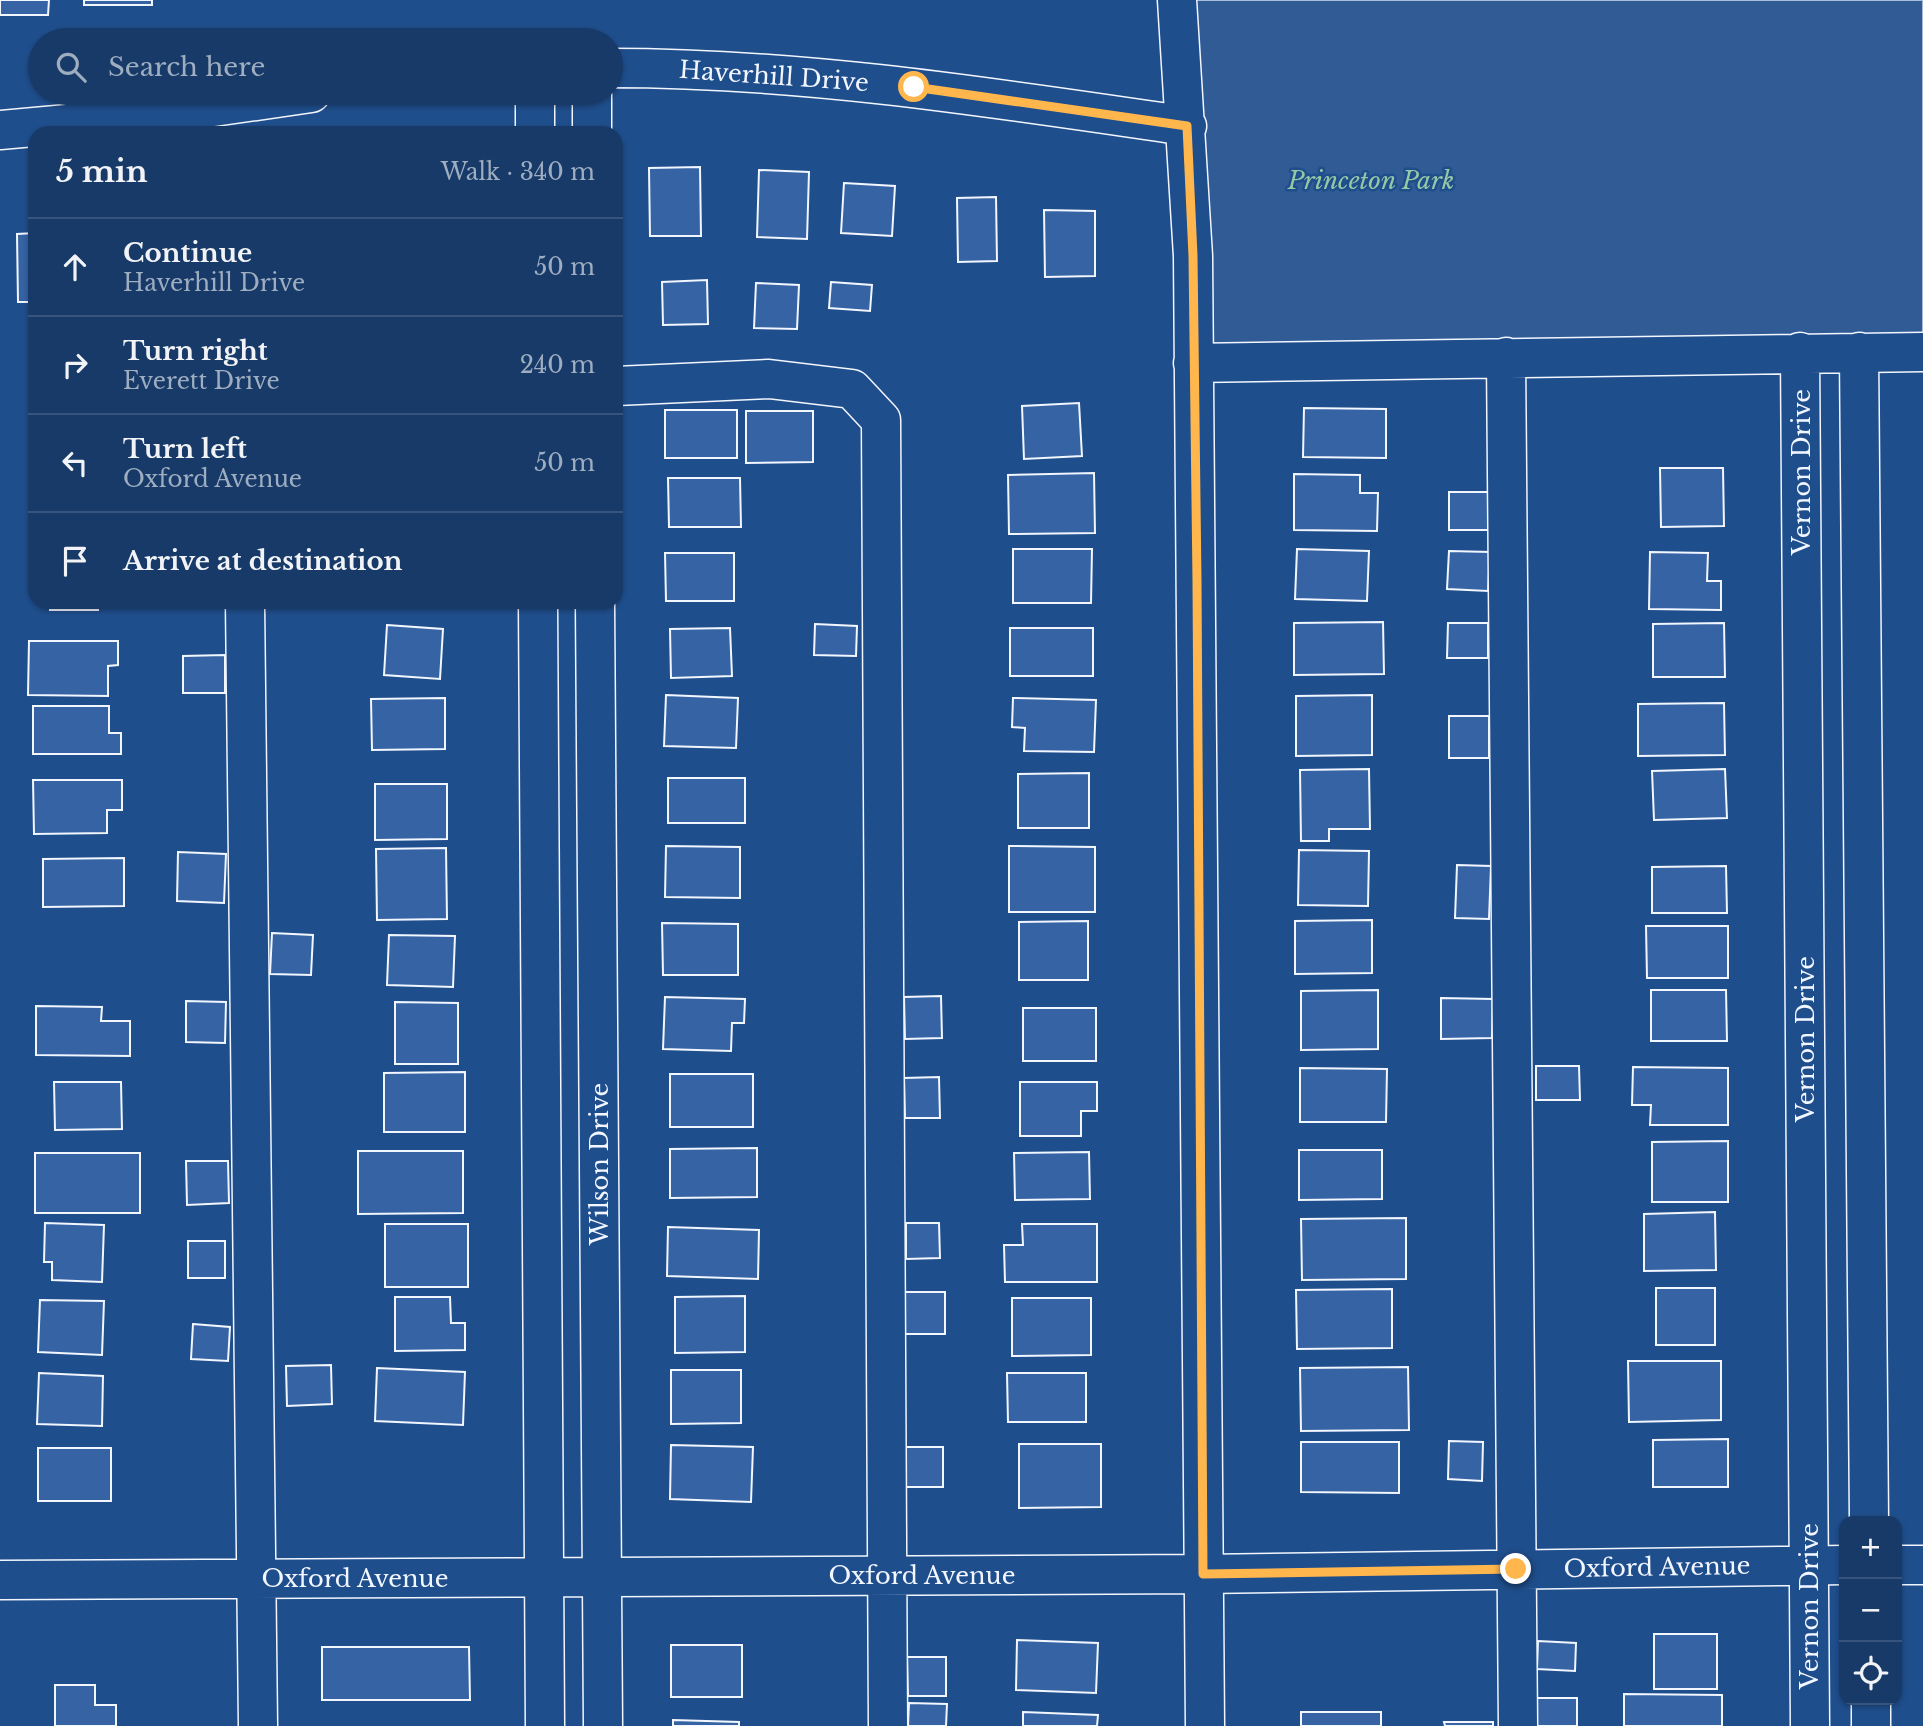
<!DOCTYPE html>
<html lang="en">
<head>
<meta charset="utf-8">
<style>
	:root { --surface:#173a69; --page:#20416f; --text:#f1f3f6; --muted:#9eadc0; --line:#36547d }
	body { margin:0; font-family:"Libre Baskerville",serif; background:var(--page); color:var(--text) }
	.controls { position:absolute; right:21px; bottom:21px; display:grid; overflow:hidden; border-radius:14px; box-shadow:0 2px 5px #0004 }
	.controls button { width:63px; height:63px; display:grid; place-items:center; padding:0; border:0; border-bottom:2px solid var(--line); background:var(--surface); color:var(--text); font:35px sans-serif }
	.stop { position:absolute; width:21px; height:21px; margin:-16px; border:5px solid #ffb74d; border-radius:50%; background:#fff }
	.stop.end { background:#ffb74d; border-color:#fff; box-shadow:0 2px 7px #0008 }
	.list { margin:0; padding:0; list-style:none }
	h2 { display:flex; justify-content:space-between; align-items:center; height:91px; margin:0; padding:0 28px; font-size:30px }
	h2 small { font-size:23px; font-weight:400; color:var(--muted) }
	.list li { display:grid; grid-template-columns:46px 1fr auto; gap:21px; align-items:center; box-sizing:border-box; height:98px; padding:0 28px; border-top:2px solid var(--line) }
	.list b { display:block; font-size:26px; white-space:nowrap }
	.list p { margin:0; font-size:23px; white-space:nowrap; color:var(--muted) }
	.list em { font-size:23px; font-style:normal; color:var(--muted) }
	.icon { flex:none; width:38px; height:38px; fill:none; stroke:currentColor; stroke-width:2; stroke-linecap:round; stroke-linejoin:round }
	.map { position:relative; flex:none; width:1923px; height:1726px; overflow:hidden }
	.search { position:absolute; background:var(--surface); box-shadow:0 2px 5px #0004; left:28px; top:28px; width:595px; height:77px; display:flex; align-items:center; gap:18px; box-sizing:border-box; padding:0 24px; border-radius:38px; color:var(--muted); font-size:26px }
	.panel { position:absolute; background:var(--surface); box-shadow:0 2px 5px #0004; left:28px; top:126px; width:595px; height:483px; border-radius:21px }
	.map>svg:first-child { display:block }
</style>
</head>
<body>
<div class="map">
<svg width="1923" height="1726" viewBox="0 0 1923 1726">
	<rect width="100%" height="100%" fill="#1f4e8c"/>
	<!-- built -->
	<path fill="#305b95" stroke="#a8bbd7" stroke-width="2" d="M 1177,0 L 1923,0 L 1923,352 L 1193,363 Z"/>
	<!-- building -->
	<path fill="#3563a3" stroke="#f2f6ff" stroke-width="2" d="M 0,0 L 49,0 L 48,15 L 0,15 Z
		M 84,0 L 152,0 L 152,5 L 84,5 Z
		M 700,167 L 701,236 L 650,236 L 649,168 Z
		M 759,170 L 809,172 L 807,239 L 757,237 Z
		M 844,183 L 895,186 L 892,236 L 841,233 Z
		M 996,197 L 997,261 L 958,262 L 957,198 Z
		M 1044,210 L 1095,211 L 1095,276 L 1045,277 Z
		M 35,233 L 35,302 L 18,302 L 17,234 Z
		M 707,280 L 708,324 L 663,325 L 662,282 Z
		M 831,282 L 872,285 L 870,311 L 829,308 Z
		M 756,283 L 799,285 L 797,329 L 754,328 Z
		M 1079,403 L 1082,456 L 1024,459 L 1022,406 Z
		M 1304,408 L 1386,409 L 1386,458 L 1303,457 Z
		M 665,410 L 737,410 L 737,458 L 665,458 Z
		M 746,411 L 813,411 L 813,462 L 746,463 Z
		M 1660,468 L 1723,468 L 1724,526 L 1661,527 Z
		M 1094,473 L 1095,533 L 1009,534 L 1008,475 Z
		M 1294,474 L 1360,475 L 1360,493 L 1378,493 L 1377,531 L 1294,530 Z
		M 668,478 L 740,478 L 741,527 L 669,527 Z
		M 1449,492 L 1490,492 L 1490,530 L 1449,530 Z
		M 1013,549 L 1092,549 L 1091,603 L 1013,603 Z
		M 1297,549 L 1369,551 L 1367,601 L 1295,599 Z
		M 1449,551 L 1490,552 L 1488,591 L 1447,589 Z
		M 1650,552 L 1708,553 L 1707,581 L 1721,581 L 1721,610 L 1649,609 Z
		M 665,553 L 734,553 L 734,601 L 666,601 Z
		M 50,602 L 98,602 L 98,610 L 50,610 Z
		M 1383,622 L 1384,674 L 1294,675 L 1294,623 Z
		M 1448,623 L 1488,623 L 1488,658 L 1447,658 Z
		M 1724,623 L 1725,677 L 1653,677 L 1653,624 Z
		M 815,624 L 857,626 L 856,656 L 814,655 Z
		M 387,625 L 443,629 L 440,679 L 384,675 Z
		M 730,628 L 732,676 L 671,678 L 670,629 Z
		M 1010,628 L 1093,628 L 1093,676 L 1010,676 Z
		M 29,641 L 118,641 L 118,665 L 108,666 L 108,696 L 28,695 Z
		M 225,655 L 225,693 L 183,693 L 183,656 Z
		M 666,695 L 738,698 L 736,748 L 664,746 Z
		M 1372,695 L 1372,755 L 1296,756 L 1296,696 Z
		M 445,698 L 445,749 L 372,750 L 371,699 Z
		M 1013,698 L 1096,700 L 1094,752 L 1024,751 L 1025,728 L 1012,727 Z
		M 1724,703 L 1725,755 L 1638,756 L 1638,704 Z
		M 33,706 L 109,706 L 109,733 L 121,733 L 121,754 L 33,754 Z
		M 1449,716 L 1489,716 L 1489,758 L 1449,758 Z
		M 1369,769 L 1370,829 L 1329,829 L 1329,841 L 1301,841 L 1300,770 Z
		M 1725,769 L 1727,818 L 1654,820 L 1652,771 Z
		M 1089,773 L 1089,828 L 1018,828 L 1018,774 Z
		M 668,778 L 745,778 L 745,823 L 668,823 Z
		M 33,780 L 122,780 L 122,810 L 107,810 L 107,833 L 34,834 Z
		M 375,784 L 447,784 L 447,839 L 375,840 Z
		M 666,846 L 740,847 L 740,898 L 665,897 Z
		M 1009,846 L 1095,847 L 1095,912 L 1009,912 Z
		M 446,848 L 447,919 L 377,920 L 376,849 Z
		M 1299,850 L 1369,851 L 1368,906 L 1298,905 Z
		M 178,852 L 226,854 L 224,903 L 177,901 Z
		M 124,858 L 124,906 L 43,907 L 43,859 Z
		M 1457,865 L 1491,866 L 1489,919 L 1455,918 Z
		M 1726,866 L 1727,913 L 1652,913 L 1652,867 Z
		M 1372,920 L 1372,973 L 1295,974 L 1295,921 Z
		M 1088,921 L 1088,980 L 1019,980 L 1019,922 Z
		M 662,923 L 738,924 L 738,975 L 663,975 Z
		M 1646,926 L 1728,926 L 1728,978 L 1647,978 Z
		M 272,933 L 313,935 L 311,975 L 270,974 Z
		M 389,935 L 455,936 L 453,987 L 387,985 Z
		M 1378,990 L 1378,1049 L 1301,1050 L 1301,991 Z
		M 1651,990 L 1726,990 L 1727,1041 L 1651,1041 Z
		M 941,996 L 942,1038 L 905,1039 L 904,997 Z
		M 665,997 L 745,999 L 744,1023 L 732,1023 L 731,1051 L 663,1049 Z
		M 1441,998 L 1493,999 L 1492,1038 L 1441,1039 Z
		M 186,1001 L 226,1002 L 225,1043 L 186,1042 Z
		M 395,1002 L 458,1003 L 458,1064 L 395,1064 Z
		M 36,1006 L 102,1007 L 101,1021 L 130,1021 L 130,1056 L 36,1055 Z
		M 1023,1008 L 1096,1008 L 1096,1061 L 1023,1061 Z
		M 1536,1066 L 1579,1066 L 1580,1100 L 1536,1100 Z
		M 1633,1067 L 1728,1068 L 1728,1125 L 1650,1125 L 1651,1105 L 1632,1105 Z
		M 1300,1068 L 1387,1069 L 1386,1122 L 1300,1122 Z
		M 465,1072 L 465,1132 L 384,1132 L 384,1073 Z
		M 670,1074 L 753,1074 L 753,1127 L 670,1127 Z
		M 939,1077 L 940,1118 L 905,1118 L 904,1078 Z
		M 54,1082 L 121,1082 L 122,1129 L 55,1130 Z
		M 1020,1082 L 1097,1082 L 1097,1111 L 1081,1111 L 1081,1136 L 1020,1136 Z
		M 1728,1141 L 1728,1202 L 1652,1202 L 1652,1142 Z
		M 757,1148 L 757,1197 L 670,1198 L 670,1149 Z
		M 1299,1150 L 1382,1150 L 1382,1199 L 1299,1200 Z
		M 358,1151 L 463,1151 L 463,1213 L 358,1214 Z
		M 1089,1152 L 1090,1199 L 1015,1200 L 1014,1153 Z
		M 35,1153 L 140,1153 L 140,1213 L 35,1213 Z
		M 186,1161 L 228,1161 L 229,1203 L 187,1205 Z
		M 1715,1212 L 1716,1270 L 1644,1271 L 1644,1214 Z
		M 1406,1218 L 1406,1279 L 1302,1280 L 1301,1219 Z
		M 45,1223 L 104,1225 L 102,1282 L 52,1280 L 52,1262 L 44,1262 Z
		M 906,1223 L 939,1223 L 940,1258 L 906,1259 Z
		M 385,1224 L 468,1224 L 468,1287 L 385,1287 Z
		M 1022,1224 L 1097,1224 L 1097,1282 L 1005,1282 L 1004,1245 L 1023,1245 Z
		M 668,1227 L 759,1230 L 758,1279 L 667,1276 Z
		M 188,1241 L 225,1241 L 225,1278 L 188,1278 Z
		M 1656,1288 L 1715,1288 L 1715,1345 L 1656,1345 Z
		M 1392,1289 L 1392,1348 L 1297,1349 L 1296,1290 Z
		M 903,1292 L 945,1292 L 945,1334 L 903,1334 Z
		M 745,1296 L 745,1352 L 675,1353 L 675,1297 Z
		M 395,1297 L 450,1297 L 451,1323 L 465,1323 L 465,1350 L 395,1351 Z
		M 1012,1298 L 1091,1298 L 1091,1355 L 1012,1356 Z
		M 40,1300 L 104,1301 L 102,1355 L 38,1352 Z
		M 193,1324 L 230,1327 L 228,1361 L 191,1359 Z
		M 1628,1361 L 1721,1361 L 1721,1420 L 1629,1422 Z
		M 331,1365 L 332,1404 L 287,1406 L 286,1366 Z
		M 1408,1367 L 1409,1430 L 1301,1431 L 1300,1368 Z
		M 377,1368 L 465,1372 L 463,1425 L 375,1421 Z
		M 671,1370 L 741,1370 L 741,1423 L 671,1424 Z
		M 39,1373 L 103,1376 L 102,1426 L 37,1424 Z
		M 1007,1373 L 1086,1373 L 1086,1422 L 1008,1422 Z
		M 1728,1439 L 1728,1487 L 1653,1487 L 1653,1440 Z
		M 1449,1441 L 1483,1442 L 1482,1481 L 1448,1479 Z
		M 1301,1442 L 1399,1442 L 1399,1493 L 1301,1492 Z
		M 1019,1444 L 1101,1444 L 1101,1507 L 1019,1508 Z
		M 671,1445 L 753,1447 L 751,1502 L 670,1499 Z
		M 902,1447 L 943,1447 L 943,1487 L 903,1487 Z
		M 38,1448 L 111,1448 L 111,1501 L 38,1501 Z
		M 1654,1634 L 1717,1634 L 1717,1689 L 1654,1689 Z
		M 1017,1640 L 1098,1643 L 1096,1693 L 1016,1690 Z
		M 1538,1641 L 1576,1643 L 1575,1671 L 1537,1669 Z
		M 671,1645 L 742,1645 L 742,1697 L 671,1697 Z
		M 322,1647 L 469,1647 L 470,1700 L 322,1700 Z
		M 907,1657 L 946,1657 L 946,1696 L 908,1696 Z
		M 55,1685 L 95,1685 L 95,1705 L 116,1705 L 116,1726 L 55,1726 Z
		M 1624,1694 L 1722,1695 L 1722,1726 L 1624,1726 Z
		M 1535,1698 L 1577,1698 L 1577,1726 L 1535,1726 Z
		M 909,1703 L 947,1704 L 946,1726 L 908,1726 Z
		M 1023,1712 L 1098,1715 L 1097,1726 L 1023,1726 Z
		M 1301,1712 L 1381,1712 L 1381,1726 L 1301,1726 Z
		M 673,1720 L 739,1722 L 739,1726 L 673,1726 Z
		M 1444,1722 L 1493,1722 L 1493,1726 L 1445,1726 Z"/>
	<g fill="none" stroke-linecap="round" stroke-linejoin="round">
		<!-- minor casing -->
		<g stroke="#f2f6ff" stroke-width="41">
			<path id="minor" d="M 1177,0 L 1193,256 L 1205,1726
				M 611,68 C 805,68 995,98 1187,126
				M 535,93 L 535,133
				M 592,93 L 592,133
				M 0,130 L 144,117 L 311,93
				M 1800,352 L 1810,1726
				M 1859,352 L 1869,1521
				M 1506,357 L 1518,1726
				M 1193,363 L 1923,352
				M 616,386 L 769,379 L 852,389 L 881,420 L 888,1726
				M 245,602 L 258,1726
				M 538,602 L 545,1726
				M 595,602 L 603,1726
				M 1897,1565 L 1923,1565
				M 0,1580 L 1203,1574 L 1844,1565
				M 1871,1700 L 1871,1726"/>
		</g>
		<!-- minor -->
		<use href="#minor" stroke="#1f4e8c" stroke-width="38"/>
	</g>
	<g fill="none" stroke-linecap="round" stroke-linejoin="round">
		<!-- route -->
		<path stroke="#ffb74d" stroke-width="9" d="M 914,87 L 1187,126 L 1193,256 L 1197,582 L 1203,1574 L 1516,1569"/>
	</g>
	<g text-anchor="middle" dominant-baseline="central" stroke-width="5" stroke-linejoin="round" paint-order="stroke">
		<!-- street labels -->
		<g font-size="24" fill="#f2f6ff" stroke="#1f4e8c">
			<text transform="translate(774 76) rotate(4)">Haverhill Drive</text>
			<text transform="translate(1801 472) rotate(-90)">Vernon Drive</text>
			<text transform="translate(1805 1039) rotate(-90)">Vernon Drive</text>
			<text transform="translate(599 1164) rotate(-90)">Wilson Drive</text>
			<text transform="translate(1657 1567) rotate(-1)">Oxford Avenue</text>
			<text x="922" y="1575">Oxford Avenue</text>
			<text x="355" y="1578">Oxford Avenue</text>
			<text transform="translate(1809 1606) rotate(-90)">Vernon Drive</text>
		</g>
		<!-- park labels -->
		<g font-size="24" font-style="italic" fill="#97c8a6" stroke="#1f4e8c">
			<text x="1371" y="180">Princeton Park</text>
		</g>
	</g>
</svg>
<div class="controls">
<button>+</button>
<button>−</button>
<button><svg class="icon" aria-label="locate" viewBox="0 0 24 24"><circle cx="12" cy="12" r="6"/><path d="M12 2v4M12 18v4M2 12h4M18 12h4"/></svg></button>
</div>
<div class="stop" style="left:914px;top:87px"></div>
<div class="stop end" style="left:1516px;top:1569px"></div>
<div class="search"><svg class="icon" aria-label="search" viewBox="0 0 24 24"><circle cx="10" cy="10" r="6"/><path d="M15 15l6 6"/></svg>Search here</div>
<section class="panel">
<h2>5 min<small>Walk · 340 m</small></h2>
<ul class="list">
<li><svg class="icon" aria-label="ahead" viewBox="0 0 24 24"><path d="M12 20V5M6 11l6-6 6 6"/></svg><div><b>Continue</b><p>Haverhill Drive</p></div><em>50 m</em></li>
<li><svg class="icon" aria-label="right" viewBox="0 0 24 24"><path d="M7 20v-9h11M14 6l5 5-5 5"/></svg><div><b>Turn right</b><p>Everett Drive</p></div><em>240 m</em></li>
<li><svg class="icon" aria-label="left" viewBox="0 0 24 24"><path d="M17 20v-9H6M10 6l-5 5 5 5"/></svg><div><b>Turn left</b><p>Oxford Avenue</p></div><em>50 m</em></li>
<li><svg class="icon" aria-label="arrive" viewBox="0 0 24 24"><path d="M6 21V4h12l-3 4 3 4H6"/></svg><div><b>Arrive at destination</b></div></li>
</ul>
</section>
</div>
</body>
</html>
